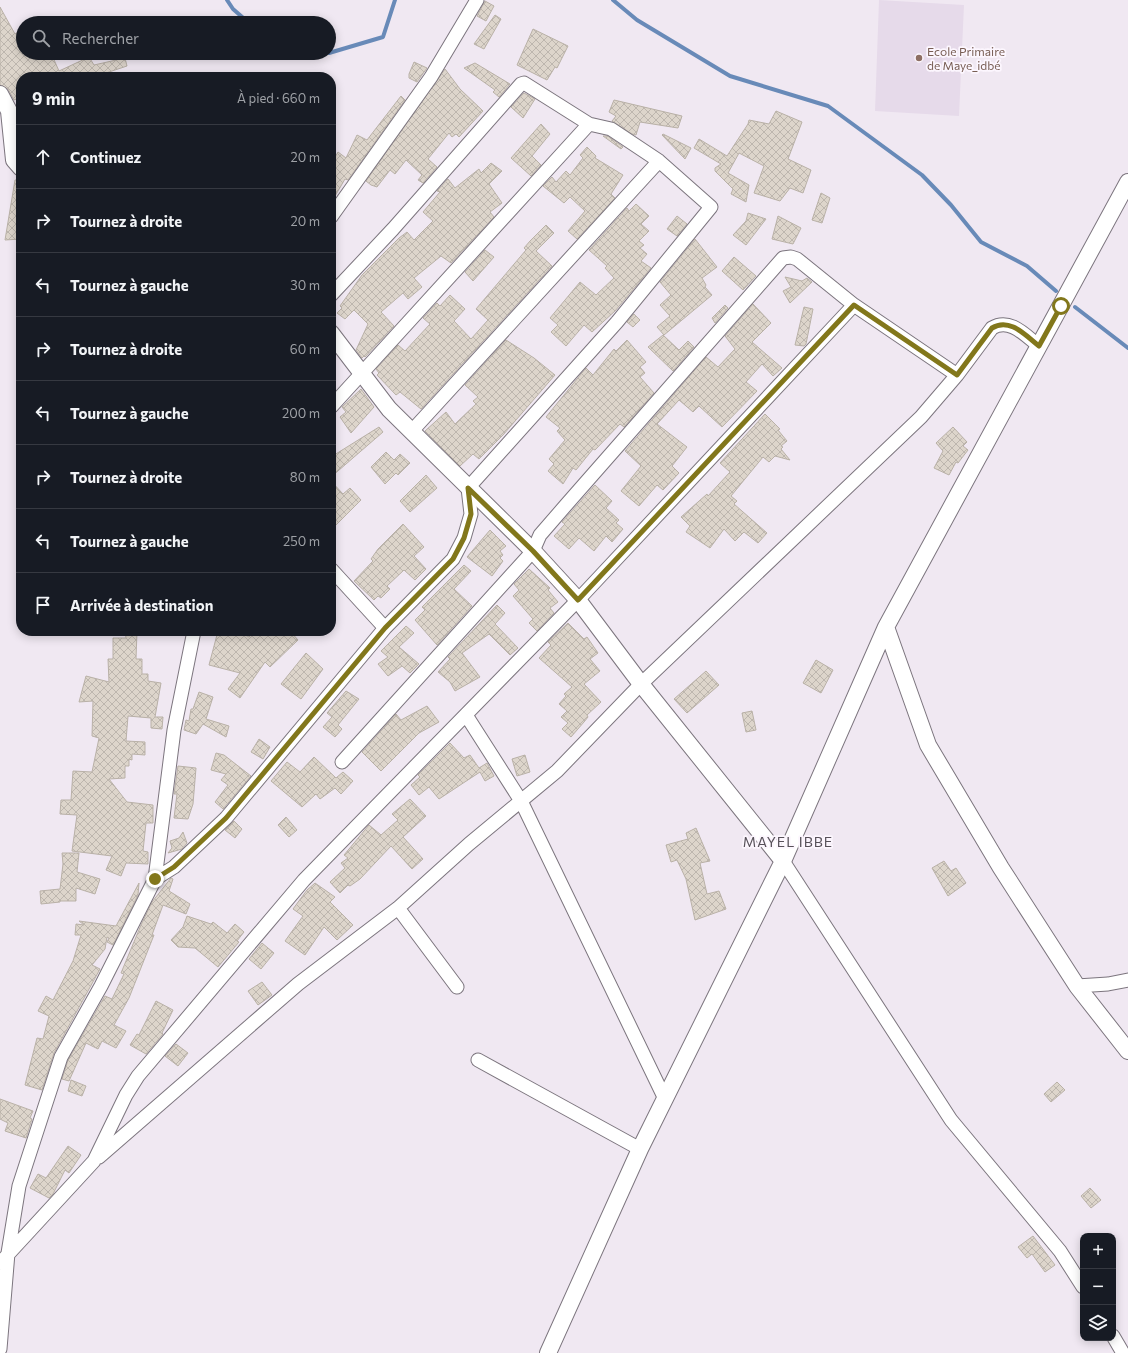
<!DOCTYPE html>
<html lang="fr">
<head>
<meta charset="utf-8">
<style>
	:root { --surface:#171b24; --page:#20242c; --text:#f1f3f6; --muted:#9ea1a6; --line:#363941 }
	body { margin:0; font-family:Commissioner,sans-serif; background:var(--page); color:var(--text) }
	.controls { position:absolute; right:12px; bottom:12px; display:grid; overflow:hidden; border-radius:8px; box-shadow:0 2px 10px #0003 }
	.controls button { width:36px; height:36px; display:grid; place-items:center; padding:0; border:0; border-bottom:1px solid var(--line); background:var(--surface); color:var(--text); font:20px sans-serif }
	.stop { position:absolute; width:12px; height:12px; margin:-9px; border:3px solid #82771b; border-radius:50%; background:#fff }
	.stop.end { background:#82771b; border-color:#fff; box-shadow:0 1px 4px #0008 }
	.list { margin:0; padding:0; list-style:none }
	h2 { display:flex; justify-content:space-between; align-items:center; height:52px; margin:0; padding:0 16px; font-size:17px }
	h2 small { font-size:13px; font-weight:400; color:var(--muted) }
	.list li { display:grid; grid-template-columns:26px 1fr auto; gap:12px; align-items:center; box-sizing:border-box; height:64px; padding:0 16px; border-top:1px solid var(--line) }
	.list b { display:block; font-size:15px; white-space:nowrap }
	.list em { font-size:13px; font-style:normal; color:var(--muted) }
	.icon { flex:none; width:22px; height:22px; fill:none; stroke:currentColor; stroke-width:2; stroke-linecap:round; stroke-linejoin:round }
	.map { position:relative; flex:none; width:1128px; height:1353px; overflow:hidden }
	.search { position:absolute; background:var(--surface); box-shadow:0 2px 10px #0003; left:16px; top:16px; width:320px; height:44px; display:flex; align-items:center; gap:10px; box-sizing:border-box; padding:0 14px; border-radius:22px; color:var(--muted); font-size:15px }
	.panel { position:absolute; background:var(--surface); box-shadow:0 2px 10px #0003; left:16px; top:72px; width:320px; height:564px; border-radius:16px }
	.map>svg:first-child { display:block }
</style>
</head>
<body>
<div class="map">
<svg width="1128" height="1353" viewBox="0 0 1128 1353">
	<defs>
		<pattern id="building-cross-hatch" width="8" height="8" patternUnits="userSpaceOnUse"><rect width="8" height="8" fill="#ddd5cb"/><path d="M0 0l8 8M0 8l8-8" fill="none" stroke="#bdb6ae"/></pattern>
	</defs>
	<rect width="100%" height="100%" fill="#f0e8f2"/>
	<!-- built -->
	<path fill="#e6daea" d="M 879,0 L 964,5 L 959,116 L 875,111 Z"/>
	<g fill="none" stroke-linecap="round" stroke-linejoin="round">
		<!-- stream -->
		<path stroke="#688ab8" stroke-width="4" d="M 227,0 L 233,9 L 249,23
			M 613,0 L 637,20 L 730,76 L 828,106 L 922,175 L 951,205 L 981,242 L 1027,266 L 1056,291
			M 329,53 L 383,37 L 395,0
			M 1075,307 L 1128,348"/>
	</g>
	<!-- building -->
	<path fill="url(#building-cross-hatch)" stroke="#b9b1a7" d="M 485,1 L 494,6 L 486,21 L 477,16 Z
		M 0,7 L 15,34 L 23,29 L 23,53 L 51,53 L 59,71 L 89,57 L 94,65 L 125,58 L 127,66 L 103,74 L 104,77 L 21,77 L 21,97 L 14,100 L 8,89 L 0,85 Z
		M 495,15 L 501,19 L 484,49 L 474,44 Z
		M 533,29 L 568,46 L 557,68 L 555,67 L 547,80 L 517,65 Z
		M 414,62 L 427,68 L 417,82 L 409,78 L 409,74 Z
		M 475,63 L 510,84 L 499,97 L 493,92 L 495,90 L 464,68 Z
		M 445,69 L 460,89 L 483,111 L 459,137 L 456,134 L 452,137 L 449,133 L 428,159 L 437,167 L 423,183 L 418,180 L 422,175 L 406,160 L 395,174 L 390,170 L 377,187 L 371,185 L 366,181 Z
		M 524,93 L 535,99 L 523,118 L 511,107 Z
		M 401,96 L 405,100 L 348,180 L 345,179 L 331,203 L 331,164 L 338,152 L 346,158 L 357,135 L 367,140 Z
		M 614,100 L 682,116 L 678,128 L 640,122 L 636,135 L 632,134 L 612,121 L 616,116 L 609,112 Z
		M 776,111 L 802,122 L 788,159 L 811,170 L 803,193 L 790,188 L 780,201 L 754,193 L 764,166 L 739,153 L 728,173 L 749,185 L 746,202 L 731,194 L 733,189 L 715,171 L 715,168 L 721,164 L 694,148 L 699,139 L 727,156 L 748,124 L 749,120 L 769,124 Z
		M 541,124 L 550,134 L 532,156 L 541,165 L 531,176 L 511,158 Z
		M 663,134 L 691,148 L 685,159 L 662,135 Z
		M 603,136 L 608,136 L 623,147 L 621,149 Z
		M 587,147 L 596,156 L 595,158 L 623,175 L 611,194 L 615,198 L 577,239 L 568,231 L 585,211 L 570,197 L 564,203 L 543,186 L 552,177 L 556,182 L 566,171 L 570,175 L 583,158 L 580,155 Z
		M 491,163 L 502,171 L 489,184 L 502,203 L 490,212 L 494,217 L 451,263 L 441,256 L 414,278 L 422,287 L 408,299 L 403,293 L 381,312 L 394,326 L 365,357 L 364,356 L 362,358 L 356,350 L 368,324 L 354,310 L 345,319 L 337,313 L 342,308 L 340,306 L 362,275 L 399,238 L 407,232 L 414,240 L 433,221 L 423,212 L 440,192 L 437,191 L 448,179 L 455,188 L 479,169 L 481,173 Z
		M 15,180 L 21,180 L 21,239 L 5,240 Z
		M 821,193 L 830,198 L 822,223 L 812,220 Z
		M 636,204 L 649,216 L 641,224 L 649,231 L 639,241 L 644,245 L 640,248 L 647,254 L 641,261 L 651,268 L 615,311 L 592,332 L 584,325 L 566,346 L 551,332 L 558,325 L 550,318 L 580,282 L 596,295 L 614,278 L 605,268 L 607,266 L 589,250 L 627,208 L 629,211 Z
		M 748,213 L 766,219 L 746,245 L 733,235 L 746,221 Z
		M 677,216 L 687,224 L 677,236 L 667,229 Z
		M 778,216 L 801,228 L 793,244 L 772,239 Z
		M 546,225 L 554,233 L 536,251 L 552,266 L 421,409 L 400,392 L 396,395 L 377,375 L 379,373 L 376,369 L 398,345 L 405,351 L 430,324 L 423,318 L 437,303 L 440,306 L 450,295 L 465,309 L 454,321 L 471,339 L 488,320 L 476,309 L 526,250 L 524,248 L 530,241 Z
		M 695,239 L 717,267 L 702,278 L 706,285 L 705,287 L 712,295 L 664,335 L 657,327 L 670,316 L 660,305 L 671,295 L 660,282 Z
		M 485,250 L 494,257 L 473,281 L 465,272 Z
		M 734,257 L 756,276 L 743,290 L 722,271 Z
		M 785,277 L 802,281 L 807,278 L 812,282 L 790,303 L 783,291 L 791,287 Z
		M 753,304 L 771,323 L 752,342 L 782,368 L 773,376 L 762,364 L 746,382 L 757,391 L 722,427 L 699,406 L 693,412 L 679,400 L 657,424 L 687,447 L 672,466 L 679,473 L 663,490 L 657,485 L 639,506 L 621,491 L 641,466 L 625,451 L 706,357 L 718,367 L 735,349 L 725,336 Z
		M 725,305 L 728,308 L 715,323 L 712,318 Z
		M 804,307 L 813,309 L 806,344 L 804,346 L 795,345 Z
		M 634,314 L 640,320 L 633,327 L 627,322 Z
		M 663,335 L 679,350 L 688,341 L 694,347 L 673,371 L 648,347 Z
		M 506,340 L 534,358 L 555,375 L 503,435 L 479,459 L 473,454 L 460,466 L 425,431 L 446,412 L 455,424 L 476,404 L 473,401 L 478,397 L 465,385 Z
		M 627,340 L 646,362 L 640,367 L 645,373 L 640,377 L 654,393 L 624,427 L 620,424 L 595,450 L 593,449 L 576,470 L 573,468 L 563,484 L 548,471 L 554,464 L 549,459 L 565,440 L 557,431 L 560,428 L 546,417 L 586,368 L 593,375 L 614,349 L 616,351 Z
		M 361,389 L 374,407 L 351,433 L 340,417 L 346,412 L 342,407 Z
		M 765,414 L 780,429 L 778,430 L 787,441 L 781,446 L 783,447 L 781,449 L 790,460 L 775,456 L 769,462 L 763,457 L 731,496 L 737,501 L 734,504 L 767,533 L 758,543 L 744,532 L 735,541 L 724,529 L 710,548 L 686,532 L 690,526 L 681,517 L 707,494 L 708,496 L 730,472 L 720,463 Z
		M 379,427 L 383,432 L 331,477 L 331,457 Z
		M 953,427 L 967,442 L 963,446 L 968,450 L 958,463 L 956,462 L 949,475 L 934,468 L 943,451 L 936,443 Z
		M 386,452 L 394,460 L 400,454 L 410,463 L 398,475 L 396,473 L 385,484 L 371,467 Z
		M 426,475 L 437,488 L 410,512 L 400,501 Z
		M 331,481 L 343,494 L 350,488 L 361,500 L 331,530 Z
		M 595,485 L 612,501 L 606,508 L 619,520 L 616,523 L 623,529 L 612,542 L 606,536 L 594,551 L 579,538 L 569,549 L 554,536 L 565,524 L 562,522 Z
		M 403,524 L 424,547 L 414,556 L 426,569 L 415,580 L 404,570 L 387,586 L 390,589 L 381,598 L 378,596 L 374,600 L 354,581 L 373,561 L 371,559 L 378,549 Z
		M 490,530 L 506,546 L 500,551 L 503,555 L 500,558 L 503,561 L 492,576 L 467,557 Z
		M 464,565 L 471,571 L 454,589 L 472,606 L 437,645 L 415,620 L 425,610 L 422,607 Z
		M 529,569 L 550,588 L 548,590 L 558,602 L 550,608 L 554,613 L 537,631 L 529,623 L 533,619 L 513,596 L 519,590 L 514,584 Z
		M 497,605 L 505,613 L 495,624 L 518,648 L 510,655 L 489,634 L 462,653 L 480,677 L 455,691 L 450,682 L 438,672 L 450,659 L 448,657 Z
		M 568,623 L 584,639 L 587,637 L 598,653 L 590,659 L 600,671 L 584,684 L 601,702 L 587,715 L 588,717 L 584,722 L 571,737 L 562,729 L 568,723 L 561,717 L 567,711 L 559,704 L 566,696 L 564,694 L 572,687 L 539,658 L 551,645 L 548,642 Z
		M 406,626 L 414,633 L 399,647 L 419,664 L 410,673 L 402,666 L 388,676 L 378,664 L 388,657 L 381,651 Z
		M 125,631 L 137,631 L 136,659 L 142,659 L 142,674 L 148,674 L 148,681 L 161,683 L 155,717 L 163,717 L 162,729 L 151,728 L 151,718 L 128,716 L 126,741 L 145,742 L 145,755 L 132,754 L 132,760 L 129,759 L 129,766 L 125,766 L 125,778 L 109,779 L 127,802 L 153,805 L 153,823 L 146,823 L 143,851 L 148,852 L 148,864 L 126,863 L 121,876 L 106,870 L 112,856 L 72,851 L 77,815 L 60,814 L 61,800 L 71,800 L 73,771 L 92,772 L 99,738 L 92,736 L 93,701 L 79,702 L 86,676 L 109,682 L 108,659 L 113,659 L 113,638 L 126,638 Z
		M 218,631 L 238,631 L 249,637 L 255,631 L 290,631 L 298,640 L 270,667 L 265,662 L 240,698 L 228,689 L 240,673 L 209,665 Z
		M 306,653 L 323,669 L 301,699 L 281,684 Z
		M 816,660 L 833,670 L 821,693 L 803,683 Z
		M 706,671 L 719,685 L 687,713 L 674,699 Z
		M 346,691 L 359,699 L 338,725 L 342,729 L 335,737 L 323,727 L 332,717 L 327,713 Z
		M 199,692 L 213,697 L 206,719 L 229,726 L 226,737 L 203,724 L 196,734 L 184,730 L 186,720 L 189,721 L 191,709 L 193,709 Z
		M 427,706 L 439,722 L 419,733 L 381,771 L 362,752 L 396,714 L 401,720 Z
		M 752,711 L 756,730 L 746,732 L 742,713 Z
		M 259,739 L 270,747 L 263,759 L 251,752 Z
		M 450,743 L 464,758 L 470,755 L 479,768 L 487,763 L 494,776 L 485,781 L 480,772 L 439,799 L 429,787 L 419,795 L 411,785 L 420,777 L 418,775 Z
		M 216,753 L 224,755 L 251,776 L 223,809 L 215,802 L 228,785 L 221,780 L 226,774 L 211,770 Z
		M 525,755 L 530,772 L 517,776 L 512,759 Z
		M 314,757 L 336,778 L 343,772 L 353,781 L 341,794 L 335,788 L 320,799 L 316,794 L 302,807 L 271,781 L 287,762 L 300,772 Z
		M 178,766 L 196,768 L 193,804 L 188,819 L 174,818 L 177,794 L 174,794 Z
		M 410,799 L 426,816 L 403,837 L 423,859 L 412,869 L 391,846 L 360,879 L 350,886 L 348,885 L 340,893 L 330,882 L 345,868 L 341,863 L 348,858 L 344,855 L 369,825 L 381,835 L 398,820 L 392,814 Z
		M 286,817 L 297,830 L 289,837 L 278,825 Z
		M 234,821 L 242,829 L 235,838 L 225,830 Z
		M 696,828 L 710,861 L 700,863 L 707,894 L 719,891 L 726,909 L 695,920 L 686,879 L 677,860 L 671,862 L 666,845 L 688,839 L 686,833 Z
		M 183,832 L 187,843 L 182,849 L 168,853 L 172,848 L 170,841 L 179,838 Z
		M 62,853 L 79,853 L 77,872 L 100,879 L 95,894 L 76,888 L 76,901 L 60,901 L 60,902 L 41,904 L 40,891 L 60,889 L 63,864 Z
		M 944,861 L 951,871 L 956,868 L 966,883 L 948,896 L 932,868 Z
		M 171,878 L 173,879 L 169,891 L 190,904 L 186,914 L 163,905 L 152,935 L 154,935 L 129,998 L 114,1025 L 126,1031 L 116,1048 L 102,1041 L 98,1049 L 86,1043 L 69,1081 L 62,1079 L 68,1060 L 105,996 L 112,999 L 124,974 L 121,973 L 141,925 L 152,902 Z
		M 139,883 L 138,895 L 113,945 L 107,942 L 109,938 L 107,937 L 105,949 L 92,965 L 100,969 L 54,1053 L 42,1090 L 25,1085 L 37,1038 L 43,1039 L 49,1016 L 38,1011 L 46,996 L 53,1000 L 73,961 L 81,935 L 75,935 L 76,924 L 84,925 L 79,921 L 116,926 Z
		M 315,883 L 335,897 L 330,902 L 353,925 L 337,940 L 324,927 L 305,955 L 285,941 L 303,916 L 293,909 L 307,890 Z
		M 187,916 L 211,924 L 213,922 L 227,933 L 235,924 L 244,932 L 237,941 L 239,942 L 218,967 L 195,948 L 178,947 L 171,940 L 183,927 Z
		M 262,943 L 274,953 L 261,969 L 249,959 Z
		M 262,982 L 272,995 L 258,1005 L 248,991 Z
		M 156,1001 L 173,1010 L 162,1033 L 163,1034 L 146,1054 L 130,1045 L 137,1034 L 139,1035 Z
		M 176,1044 L 188,1053 L 178,1066 L 165,1056 Z
		M 71,1080 L 86,1086 L 82,1096 L 68,1091 Z
		M 1057,1082 L 1065,1090 L 1051,1102 L 1044,1094 Z
		M 0,1099 L 33,1111 L 30,1118 L 32,1119 L 26,1138 L 5,1131 L 8,1123 L 0,1119 Z
		M 68,1146 L 81,1155 L 69,1173 L 65,1170 L 53,1194 L 49,1198 L 30,1188 L 38,1174 L 46,1178 Z
		M 1090,1188 L 1101,1200 L 1091,1208 L 1081,1196 Z
		M 1033,1236 L 1055,1265 L 1045,1272 L 1032,1254 L 1027,1258 L 1018,1247 Z"/>
	<g fill="none" stroke-linecap="round" stroke-linejoin="round">
		<!-- minor casing -->
		<g stroke="#7c757e" stroke-width="15">
			<path id="minor" d="M 331,217 L 431,77 L 477,0
				M 331,407 L 589,124
				M 411,432 L 659,161
				M 331,569 L 385,628
				M 466,715 L 521,801 L 665,1099
				M 342,762 L 533,551 L 540,535 L 566,505 L 783,258 L 791,257 L 797,259 L 854,305 L 957,375
				M 783,861 L 951,1120 L 1060,1251 L 1083,1287
				M 155,879 L 174,867 L 226,818 L 385,628 L 453,559 L 464,538 L 471,514 L 468,488 L 617,322 L 711,207 L 659,161 L 611,129 L 589,124 L 524,83 L 521,84 L 393,229 L 331,295
				M 398,908 L 457,987
				M 1077,986 L 1108,984 L 1128,980
				M 478,1060 L 640,1149
				M 99,1157 L 298,984 L 398,908 L 469,844 L 557,771 L 641,684 L 921,417 L 957,375 L 992,328 C 1010,317 1026,336 1039,346
				M 0,1263 L 94,1161 L 126,1095 L 138,1076 L 304,880 L 578,600 L 854,305
				M 1113,1336 L 1123,1353
				M 0,1349 L 8,1253 L 19,1186 L 61,1057 L 101,986 L 155,879 L 174,730 L 194,631"/>
		</g>
		<!-- tertiary casing -->
		<g stroke="#7c757e" stroke-width="18">
			<path id="tertiary" d="M 0,94 L 9,111 L 14,160 L 21,168
				M 331,333 L 389,409 L 533,551 L 578,600 L 641,684 L 783,861
				M 886,627 L 928,745 L 1001,868 L 1077,986 L 1128,1051
				M 548,1353 L 640,1149 L 783,861 L 886,627 L 1128,182"/>
		</g>
		<!-- minor -->
		<use href="#minor" stroke="#fff" stroke-width="13"/>
		<!-- tertiary -->
		<use href="#tertiary" stroke="#fff" stroke-width="16"/>
	</g>
	<g fill="none" stroke-linecap="round" stroke-linejoin="round">
		<!-- route -->
		<path stroke="#82771b" stroke-width="5" d="M 155,879 L 174,867 L 226,818 L 385,628 L 453,559 L 464,538 L 471,514 L 468,488 L 533,551 L 578,600 L 854,305 L 957,375 L 992,328 C 1010,317 1026,336 1039,346 L 1061,306"/>
	</g>
	<!-- markers -->
	<circle fill="#8d6e63" stroke="#fcf6fe" stroke-width="1.5" cx="919" cy="58" r="4"/>
	<g text-anchor="middle" dominant-baseline="central" stroke-width="3.5" stroke-linejoin="round" paint-order="stroke">
		<!-- education labels -->
		<g font-size="12" fill="#785e54" stroke="#fcf6fe" text-anchor="start">
			<text x="927" y="51">Ecole Primaire<tspan x="927" dy="14">de Maye_idbé</tspan></text>
		</g>
		<!-- quarter labels -->
		<g font-size="14" letter-spacing="1" fill="#575159" stroke="#fcf6fe">
			<text x="788" y="841">MAYEL IBBE</text>
		</g>
	</g>
</svg>
<div class="controls">
<button>+</button>
<button>−</button>
<button><svg class="icon" aria-label="layers" viewBox="0 0 24 24"><path d="M12 4l9 5-9 5-9-5zM3 14l9 5 9-5"/></svg></button>
</div>
<div class="stop" style="left:1061px;top:306px"></div>
<div class="stop end" style="left:155px;top:879px"></div>
<div class="search"><svg class="icon" aria-label="search" viewBox="0 0 24 24"><circle cx="10" cy="10" r="6"/><path d="M15 15l6 6"/></svg>Rechercher</div>
<section class="panel">
<h2>9 min<small>À pied · 660 m</small></h2>
<ul class="list">
<li><svg class="icon" aria-label="ahead" viewBox="0 0 24 24"><path d="M12 20V5M6 11l6-6 6 6"/></svg><div><b>Continuez</b></div><em>20 m</em></li>
<li><svg class="icon" aria-label="right" viewBox="0 0 24 24"><path d="M7 20v-9h11M14 6l5 5-5 5"/></svg><div><b>Tournez à droite</b></div><em>20 m</em></li>
<li><svg class="icon" aria-label="left" viewBox="0 0 24 24"><path d="M17 20v-9H6M10 6l-5 5 5 5"/></svg><div><b>Tournez à gauche</b></div><em>30 m</em></li>
<li><svg class="icon" aria-label="right" viewBox="0 0 24 24"><path d="M7 20v-9h11M14 6l5 5-5 5"/></svg><div><b>Tournez à droite</b></div><em>60 m</em></li>
<li><svg class="icon" aria-label="left" viewBox="0 0 24 24"><path d="M17 20v-9H6M10 6l-5 5 5 5"/></svg><div><b>Tournez à gauche</b></div><em>200 m</em></li>
<li><svg class="icon" aria-label="right" viewBox="0 0 24 24"><path d="M7 20v-9h11M14 6l5 5-5 5"/></svg><div><b>Tournez à droite</b></div><em>80 m</em></li>
<li><svg class="icon" aria-label="left" viewBox="0 0 24 24"><path d="M17 20v-9H6M10 6l-5 5 5 5"/></svg><div><b>Tournez à gauche</b></div><em>250 m</em></li>
<li><svg class="icon" aria-label="arrive" viewBox="0 0 24 24"><path d="M6 21V4h12l-3 4 3 4H6"/></svg><div><b>Arrivée à destination</b></div></li>
</ul>
</section>
</div>
</body>
</html>
